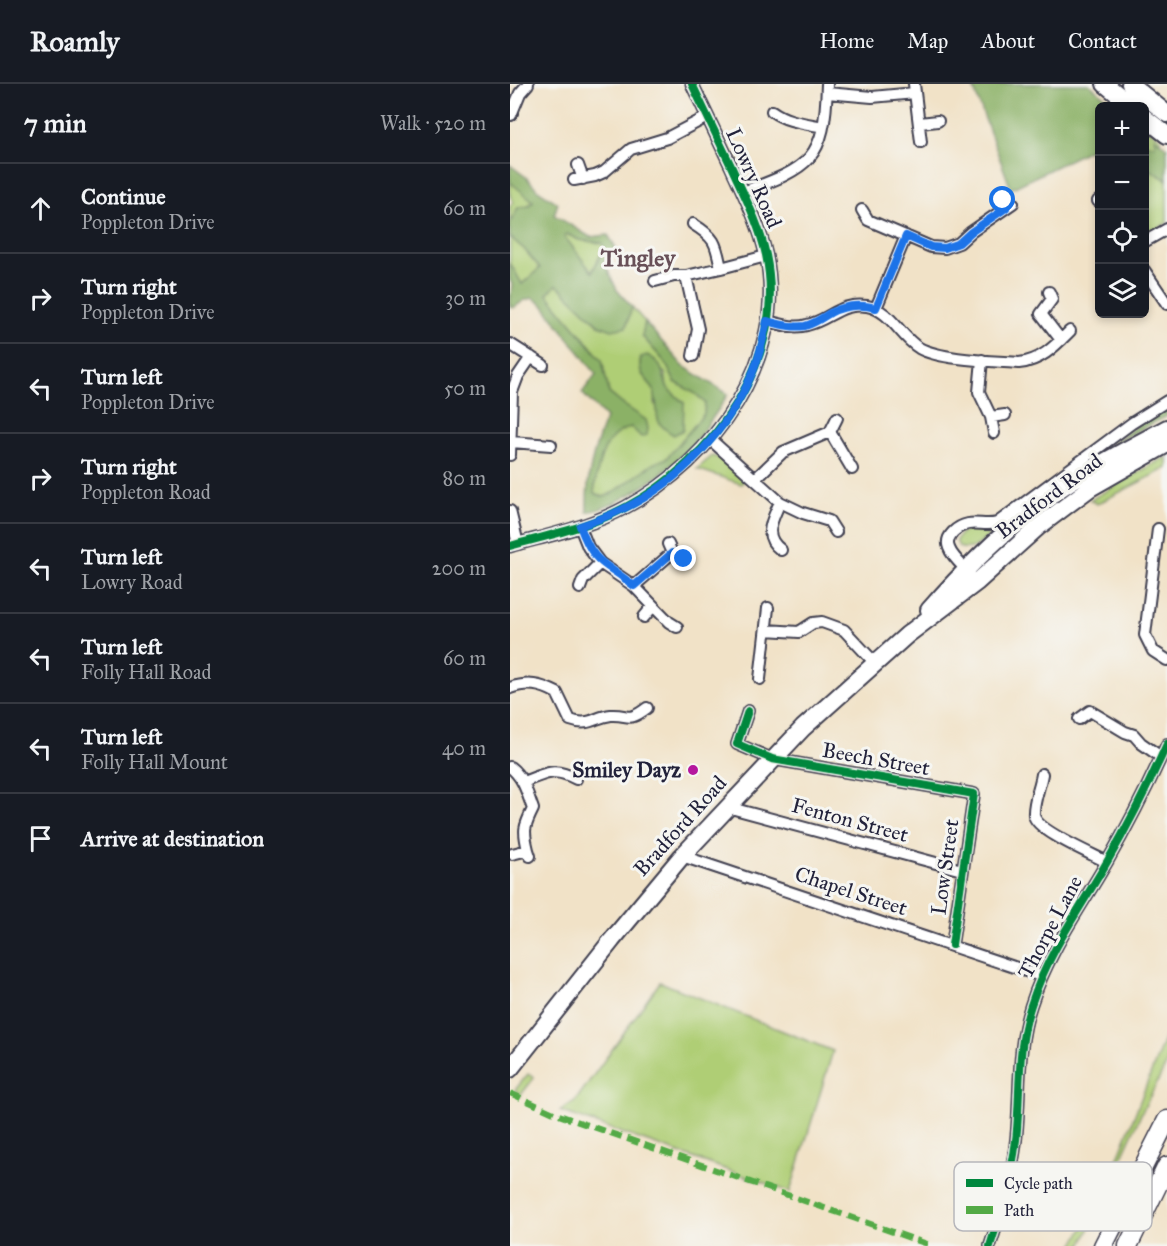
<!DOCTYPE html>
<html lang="en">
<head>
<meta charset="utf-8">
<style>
	:root { --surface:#171b24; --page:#20242c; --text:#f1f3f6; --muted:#9ea1a6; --line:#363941 }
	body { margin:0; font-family:"IM FELL Great Primer",serif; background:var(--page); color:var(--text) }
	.controls { position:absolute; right:18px; top:18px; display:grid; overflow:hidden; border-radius:9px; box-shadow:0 3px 9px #0003 }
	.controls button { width:54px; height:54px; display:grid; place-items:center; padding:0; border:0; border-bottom:2px solid var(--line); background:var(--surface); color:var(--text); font:30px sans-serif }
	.stop { position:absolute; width:18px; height:18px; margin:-14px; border:4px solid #1a73e8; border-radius:50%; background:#fff }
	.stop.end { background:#1a73e8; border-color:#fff; box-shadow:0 2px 6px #0008 }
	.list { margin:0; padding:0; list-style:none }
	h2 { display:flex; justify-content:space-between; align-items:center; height:78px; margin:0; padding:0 24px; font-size:26px }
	h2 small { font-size:20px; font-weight:400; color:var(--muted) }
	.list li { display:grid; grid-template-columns:39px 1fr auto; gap:18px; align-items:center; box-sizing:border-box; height:90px; padding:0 24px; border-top:2px solid var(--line) }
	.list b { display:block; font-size:22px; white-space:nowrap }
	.list p { margin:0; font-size:20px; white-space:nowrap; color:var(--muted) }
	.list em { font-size:20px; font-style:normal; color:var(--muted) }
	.icon { flex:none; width:33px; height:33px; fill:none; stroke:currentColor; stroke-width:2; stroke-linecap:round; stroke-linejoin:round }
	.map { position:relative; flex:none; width:657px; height:1162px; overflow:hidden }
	header { display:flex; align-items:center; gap:36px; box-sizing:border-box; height:84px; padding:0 30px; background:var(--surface); border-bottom:2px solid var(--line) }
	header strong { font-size:28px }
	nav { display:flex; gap:33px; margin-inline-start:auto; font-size:21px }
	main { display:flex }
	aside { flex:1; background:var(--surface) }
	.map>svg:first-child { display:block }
</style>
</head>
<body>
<header>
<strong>Roamly</strong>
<nav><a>Home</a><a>Map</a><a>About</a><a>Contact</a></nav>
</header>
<main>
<aside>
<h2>7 min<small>Walk · 520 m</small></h2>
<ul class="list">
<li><svg class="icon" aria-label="ahead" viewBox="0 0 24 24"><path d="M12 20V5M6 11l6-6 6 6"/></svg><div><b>Continue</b><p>Poppleton Drive</p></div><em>60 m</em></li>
<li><svg class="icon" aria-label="right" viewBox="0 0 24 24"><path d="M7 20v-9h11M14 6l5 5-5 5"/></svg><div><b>Turn right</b><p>Poppleton Drive</p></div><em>30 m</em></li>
<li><svg class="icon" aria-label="left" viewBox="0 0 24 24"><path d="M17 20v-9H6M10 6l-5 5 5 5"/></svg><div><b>Turn left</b><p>Poppleton Drive</p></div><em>50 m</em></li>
<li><svg class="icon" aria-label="right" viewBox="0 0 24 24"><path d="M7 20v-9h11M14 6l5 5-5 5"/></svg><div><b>Turn right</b><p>Poppleton Road</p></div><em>80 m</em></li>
<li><svg class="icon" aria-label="left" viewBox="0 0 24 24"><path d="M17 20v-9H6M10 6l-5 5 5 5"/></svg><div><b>Turn left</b><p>Lowry Road</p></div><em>200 m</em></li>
<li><svg class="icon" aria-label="left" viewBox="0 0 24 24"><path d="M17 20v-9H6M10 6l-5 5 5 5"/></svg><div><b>Turn left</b><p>Folly Hall Road</p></div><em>60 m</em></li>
<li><svg class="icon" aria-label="left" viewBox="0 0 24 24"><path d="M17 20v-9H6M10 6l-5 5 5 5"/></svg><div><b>Turn left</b><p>Folly Hall Mount</p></div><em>40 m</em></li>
<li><svg class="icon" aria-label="arrive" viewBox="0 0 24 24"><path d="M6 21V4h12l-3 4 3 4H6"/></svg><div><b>Arrive at destination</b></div></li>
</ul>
</aside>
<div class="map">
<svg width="657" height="1162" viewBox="0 0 657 1162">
	<rect width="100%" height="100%" fill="#f6f6f2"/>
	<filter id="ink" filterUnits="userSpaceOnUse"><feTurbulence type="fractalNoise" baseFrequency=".0167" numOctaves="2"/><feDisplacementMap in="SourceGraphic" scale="12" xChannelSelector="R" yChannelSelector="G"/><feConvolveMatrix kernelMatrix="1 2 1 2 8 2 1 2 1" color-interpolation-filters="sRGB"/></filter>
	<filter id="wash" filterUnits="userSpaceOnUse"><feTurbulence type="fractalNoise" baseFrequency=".008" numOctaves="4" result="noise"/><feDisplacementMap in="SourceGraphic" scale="24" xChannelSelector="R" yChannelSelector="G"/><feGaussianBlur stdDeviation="1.35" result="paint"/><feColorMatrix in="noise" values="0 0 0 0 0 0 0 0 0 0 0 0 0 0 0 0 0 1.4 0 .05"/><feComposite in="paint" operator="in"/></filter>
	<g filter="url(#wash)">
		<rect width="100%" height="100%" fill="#f1e2c7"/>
		<!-- green -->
		<path fill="#afce75" stroke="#687858" stroke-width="1.5" fill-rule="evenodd" d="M 634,42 L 651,54 L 650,57 L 645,54 L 645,61 L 635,60 Z
			M 635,83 L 657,96 L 657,139 L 642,148 L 641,145 L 635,149 L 634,100 L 637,98 Z
			M 1,96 L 23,116 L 19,121 L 8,124 L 0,139 L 0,121 L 3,119 L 0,110 Z
			M 56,150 L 69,156 L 92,159 L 95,164 L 81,189 L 54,152 Z
			M 0,153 L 14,165 L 30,184 L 12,200 L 0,179 Z
			M 47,200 L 89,241 L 116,243 L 122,223 L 135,238 L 132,252 L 155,278 L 165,298 L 186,310 L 195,319 L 194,330 L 157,374 L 143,380 L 106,407 L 94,413 L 84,409 C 86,391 90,364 105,351 C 112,344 126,340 135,336 L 111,319 L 99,309 L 92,276 L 37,210 ZM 131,273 L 155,289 L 157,304 L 174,319 L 145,321 C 145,318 146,314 145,310 C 141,294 126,295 131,273 Z
			M 202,372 L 211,374 L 235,396 L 231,400 L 187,385 Z
			M 657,372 L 657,384 L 587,420 L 580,416 Z
			M 458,446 L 476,448 L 479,451 C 472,460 460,468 449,463 L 446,456 L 452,448 Z
			M 150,898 L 323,967 L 280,1108 L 50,1027 L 66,1016 Z
			M 657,948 L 657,979 L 632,1028 L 578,1148 L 571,1162 L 563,1162 L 591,1113 L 611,1066 Z
			M 18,990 L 24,994 L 10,1012 L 5,1006 Z"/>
		<!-- forest -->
		<path fill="#8bb166" stroke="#566a50" stroke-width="1.5" fill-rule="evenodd" d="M 462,0 L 579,0 L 606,22 L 590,22 L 589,61 L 501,105 Z
			M 644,53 L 657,63 L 657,96 L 635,83 L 635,60 L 645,61 Z
			M 0,81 L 16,93 L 29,107 L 48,119 L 44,131 L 80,153 L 98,151 L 106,164 L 94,178 L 107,206 L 122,223 L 116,243 L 102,246 L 89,241 L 47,201 L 37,210 L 92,276 L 99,309 L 111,319 L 136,336 L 138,344 L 137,351 L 131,353 L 121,343 C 116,345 109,348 104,352 C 90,365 86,391 84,409 L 94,413 L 101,410 L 143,380 L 157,374 L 194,330 L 195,319 L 186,310 L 165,298 L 155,278 L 132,252 L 135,238 L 173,282 L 218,310 C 192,354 164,386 119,411 C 105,419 93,426 77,428 C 76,392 83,367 96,334 L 72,309 L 86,290 L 33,221 L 23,214 L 15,216 L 3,224 L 0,222 L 2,200 L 0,196 L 0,179 L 12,200 L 30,184 L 14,165 L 0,153 L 0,139 L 8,124 L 19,121 L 23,117 L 0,98 ZM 57,150 L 69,156 L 92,159 L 94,164 L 82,188 L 54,152 Z
			M 137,271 C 153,279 151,286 157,302 C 159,308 169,314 174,319 L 173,346 L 164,351 C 140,337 150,331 145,311 C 142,294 126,295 131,273 Z
			M 657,321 L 657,332 L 593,365 Z"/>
	</g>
	<g filter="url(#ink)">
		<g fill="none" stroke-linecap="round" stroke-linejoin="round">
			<!-- minor casing -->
			<g stroke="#413f50" stroke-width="14">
				<path id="minor" d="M 404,0 L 411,58
					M 317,9 L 362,13 L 405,9
					M 262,27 C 277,38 295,39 313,43
					M 1,31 L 10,9 L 18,0
					M 410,39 L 428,37
					M 68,81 L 73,95
					M 64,96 L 85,92 L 94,88 L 121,65 L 157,54 L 197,33
					M 233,108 C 300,83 315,77 317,0
					M 588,117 L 590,116
					M 352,126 L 358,136 L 421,163 L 435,164 L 449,159 L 461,148 L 503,119
					M 183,140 C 206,154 206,160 211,184
					M 634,158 L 657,145
					M 634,186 L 657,220
					M 176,192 L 188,245 L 183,272
					M 145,197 L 164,192 L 176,192 L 211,184 L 256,172
					M 539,208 L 542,215 L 531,230 L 551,256
					M 366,224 L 396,152
					M 257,237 C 270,240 284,245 297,241 C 320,236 330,218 357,222 C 381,226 390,253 409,264 C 431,276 483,277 509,279 C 531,277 545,262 560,247
					M 0,260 L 33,281
					M 472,276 L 469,308 L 481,333 L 484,349
					M 481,333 L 495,331
					M 320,348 L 342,385
					M 201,356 L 270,418 L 293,429 L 319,437 L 326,448
					M 1,358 L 41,361
					M 0,371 L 2,308 L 8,292 L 21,273
					M 245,395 L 273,368 L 320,348 L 327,334
					M 270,418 C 262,437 252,452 271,466
					M 0,427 L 8,460
					M 70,443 L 78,463 L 90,479 L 124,502 L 159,538 L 167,543
					M 648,445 L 635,551 L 643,567 L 657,576
					M 158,460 L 162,469 L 174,475
					M 460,490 C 454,483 442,473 439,464 C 434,452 448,442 458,440 C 467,438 477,442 487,439 L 622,339 L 657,317
					M 124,502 L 162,469
					M 70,504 L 73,496 L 90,479
					M 134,533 L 143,522
					M 256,546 L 289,548 L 303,539 L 312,538 L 334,546 L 365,579
					M 250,595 L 258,524
					M 0,604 C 18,598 30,600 47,609 L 60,636 C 80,643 84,633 101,631 C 120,630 117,639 137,624
					M 238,627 L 227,660 L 262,675 L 464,710 L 442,861
					M 569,635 L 580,627 L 615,648 L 624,651 L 631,659 L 651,673
					M 0,683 C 14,694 17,709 23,725 C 14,743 13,746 18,766
					M 532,690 C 530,703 523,718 524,731 C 525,746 582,770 597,778
					M 13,698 C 36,690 43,682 66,695
					M 217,723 L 452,786
					M 2,770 L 18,766 L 20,772
					M 172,772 L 531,892
					M 480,1162 C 491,1128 502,1092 506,1056 C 511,1012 506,965 521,921 C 538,868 570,825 597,778 C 619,740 639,700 657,660"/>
			</g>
			<!-- tertiary casing -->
			<g stroke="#413f50" stroke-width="15">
				<path id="tertiary" d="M 0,462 C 39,451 80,443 116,423 C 204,376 278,275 256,171 C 249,139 234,111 221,82 C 208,55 195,27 182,0"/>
			</g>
			<!-- primary casing -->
			<g stroke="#413f50" stroke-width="20">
				<path id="primary" d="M 595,0 L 622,22
					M 620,0 L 657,30
					M 634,33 L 657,51
					M 419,526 C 463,476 515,425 573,390 C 600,374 629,359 657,344
					M 0,985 L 102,856 L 172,772 L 293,644 L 397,551 L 467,498 L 528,443 L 580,404 L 657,360"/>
			</g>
			<!-- motorway casing -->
			<g stroke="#413f50" stroke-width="21">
				<path id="motorway" d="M 593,1162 L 657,1036
					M 618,1162 L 657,1082"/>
			</g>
			<!-- minor -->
			<use href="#minor" stroke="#fff" stroke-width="10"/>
			<!-- tertiary -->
			<use href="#tertiary" stroke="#fff" stroke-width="12"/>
			<!-- primary -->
			<use href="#primary" stroke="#fff" stroke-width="16"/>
			<!-- motorway -->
			<use href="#motorway" stroke="#fff" stroke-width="18"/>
			<!-- quiet -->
			<path stroke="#53aa46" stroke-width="6" stroke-dasharray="12 6" stroke-linecap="butt" d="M 0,1009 L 46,1030 L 423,1162"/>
			<!-- cycleway casing -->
			<g stroke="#f6f6f2" stroke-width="11">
				<path id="cycleway" d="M 0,462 C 39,451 80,443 116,423 C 204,376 278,275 256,171 C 249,139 234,111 221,82 C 208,55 195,27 182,0
					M 238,627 L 227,660 L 262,675 L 464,710 L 442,861
					M 480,1162 C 491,1128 502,1092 506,1056 C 511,1012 506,965 521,921 C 538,868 570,825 597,778 C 619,740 639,700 657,660"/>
			</g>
			<!-- cycleway -->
			<use href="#cycleway" stroke="#00873e" stroke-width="8"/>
		</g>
	</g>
	<g fill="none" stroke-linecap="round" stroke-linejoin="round" filter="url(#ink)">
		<!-- route -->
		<path stroke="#1a73e8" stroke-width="8" d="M 174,475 L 162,469 L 124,502 C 94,477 85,483 70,442 C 85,437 99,432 113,425 C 170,398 217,347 242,290 C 250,273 253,255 257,237 C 269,240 282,244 295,242 C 304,240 312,234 320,229 C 335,221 350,220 366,224 L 396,152 L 421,163 L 435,164 L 449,159 L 461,148 L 496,124 L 493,116"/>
	</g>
	<!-- markers -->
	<circle fill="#b5179e" stroke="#f6f6f2" stroke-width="2" cx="183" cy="686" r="6"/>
	<g text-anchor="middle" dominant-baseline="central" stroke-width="6" stroke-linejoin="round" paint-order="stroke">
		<!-- street labels -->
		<g font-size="21" fill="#22223b" stroke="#f6f6f2">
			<text transform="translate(244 94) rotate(66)">Lowry Road</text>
			<text transform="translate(539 412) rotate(-37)">Bradford Road</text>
			<text transform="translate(366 675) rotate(10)">Beech Street</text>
			<text transform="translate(340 736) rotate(15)">Fenton Street</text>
			<text transform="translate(170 742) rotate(-48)">Bradford Road</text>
			<text transform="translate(435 783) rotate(-82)">Low Street</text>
			<text transform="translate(341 807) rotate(18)">Chapel Street</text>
			<text transform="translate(540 843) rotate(-62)">Thorpe Lane</text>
		</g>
		<!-- poi labels -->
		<g font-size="21" font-weight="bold" fill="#22223b" stroke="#f6f6f2" text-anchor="end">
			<text x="171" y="686">Smiley Dayz</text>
		</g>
		<!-- quarter labels -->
		<g font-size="24" font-weight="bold" fill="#685058" stroke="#f6f6f2">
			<text x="128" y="174">Tingley</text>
		</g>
	</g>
	<!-- legend -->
	<rect x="444" y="1078" width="198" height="69" rx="9" fill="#f6f6f2" stroke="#b6b6bb" stroke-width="1.5"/>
	<rect x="456" y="1095" width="27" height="8" fill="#00873e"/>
	<rect x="456" y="1122" width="27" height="8" fill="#53aa46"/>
	<g font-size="16" fill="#22223b">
		<text x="494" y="1105">Cycle path</text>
		<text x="494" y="1132">Path</text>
	</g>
</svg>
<div class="controls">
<button>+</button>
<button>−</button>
<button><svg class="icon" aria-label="locate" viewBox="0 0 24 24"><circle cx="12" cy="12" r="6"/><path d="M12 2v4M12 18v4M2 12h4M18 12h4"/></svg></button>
<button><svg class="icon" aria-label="layers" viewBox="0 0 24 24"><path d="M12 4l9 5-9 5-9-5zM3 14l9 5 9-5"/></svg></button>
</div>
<div class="stop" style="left:493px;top:116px"></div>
<div class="stop end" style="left:174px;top:475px"></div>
</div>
</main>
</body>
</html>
